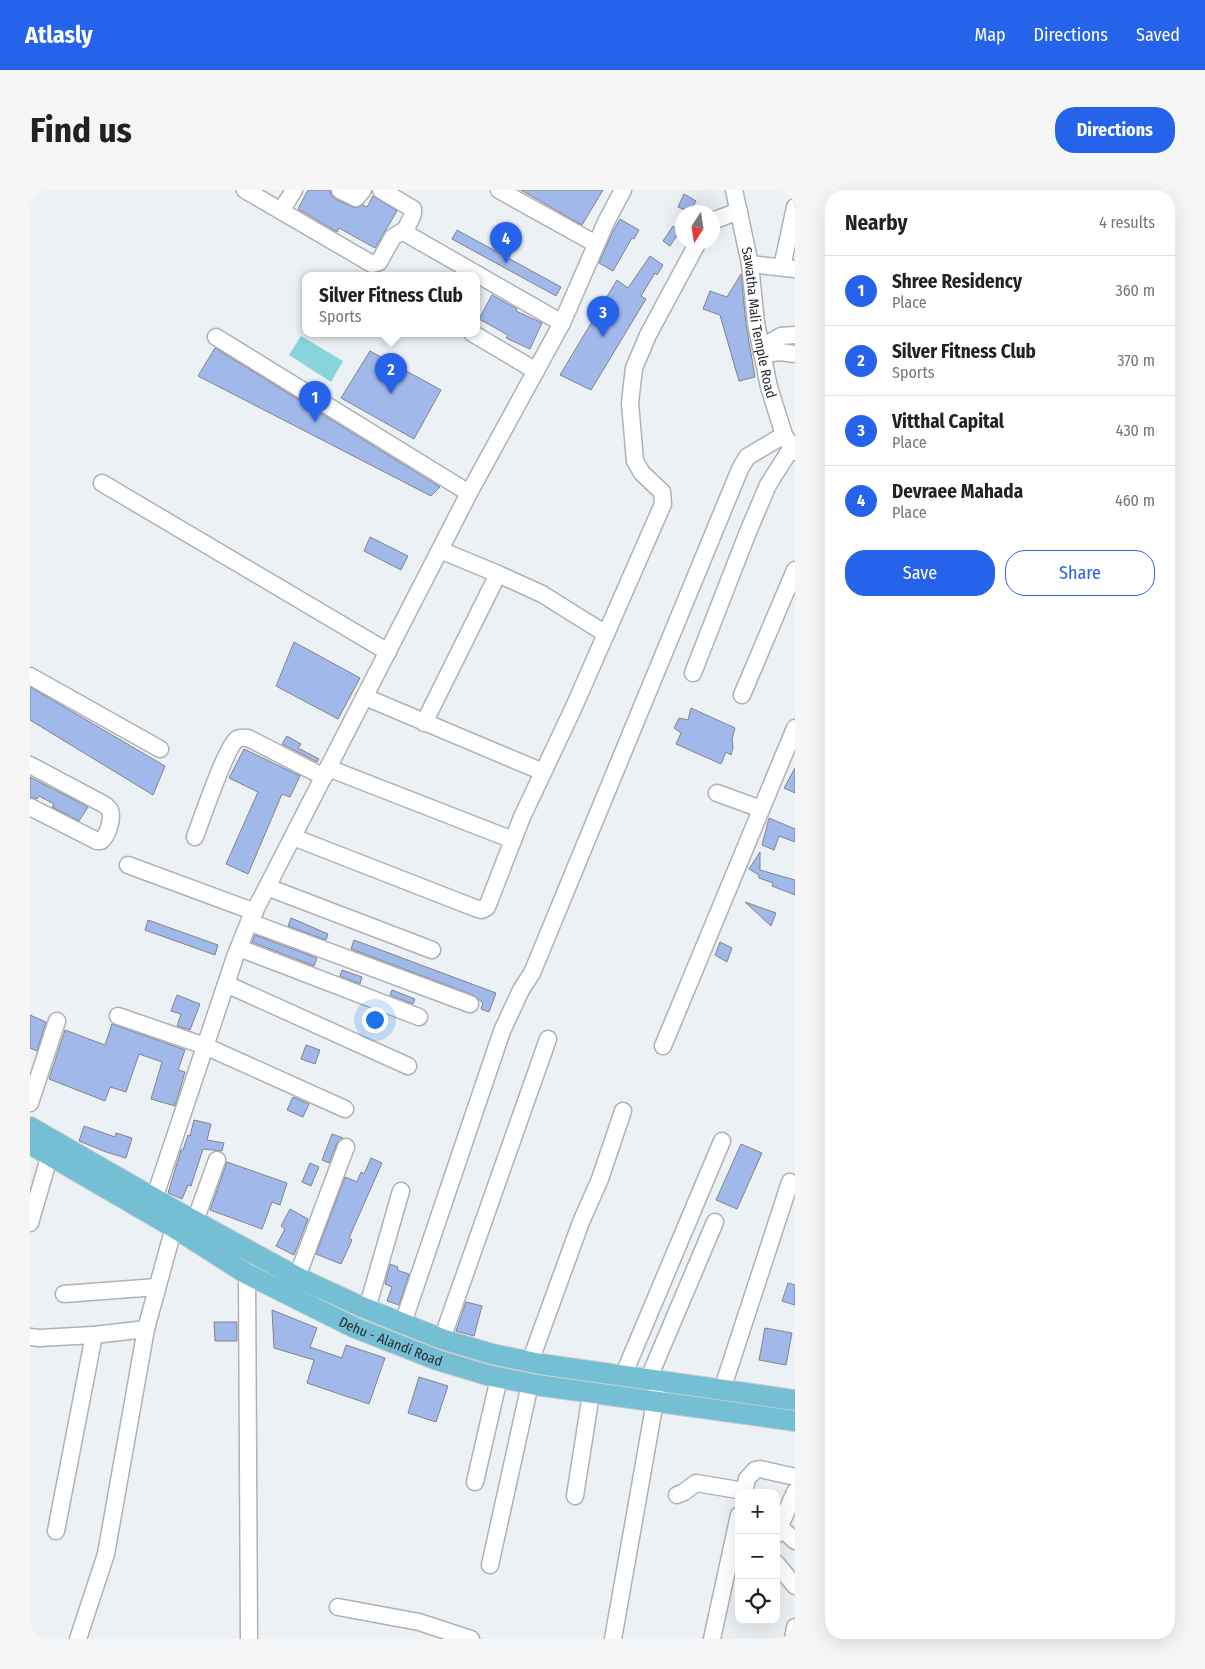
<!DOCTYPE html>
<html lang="en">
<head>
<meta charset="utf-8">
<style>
	:root { --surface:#fff; --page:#f6f6f6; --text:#222; --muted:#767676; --line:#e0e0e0; --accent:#2563eb }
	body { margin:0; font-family:"Fira Sans Condensed",sans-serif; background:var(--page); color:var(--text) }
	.controls { position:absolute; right:15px; bottom:15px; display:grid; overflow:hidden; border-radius:10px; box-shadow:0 5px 20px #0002 }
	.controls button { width:45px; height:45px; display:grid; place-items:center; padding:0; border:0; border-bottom:1px solid var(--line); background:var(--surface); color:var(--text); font:25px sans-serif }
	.compass { position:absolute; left:645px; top:15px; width:45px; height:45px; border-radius:50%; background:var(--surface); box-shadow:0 5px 20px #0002; rotate:192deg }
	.you { position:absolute; left:344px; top:829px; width:18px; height:18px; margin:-12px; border:4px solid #fff; border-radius:50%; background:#1a73e8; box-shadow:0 0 0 8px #1a73e833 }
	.badge { display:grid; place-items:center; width:32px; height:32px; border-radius:50%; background:var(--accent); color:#fff; font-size:16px; font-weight:700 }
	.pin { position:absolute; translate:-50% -41px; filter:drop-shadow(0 1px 2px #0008) }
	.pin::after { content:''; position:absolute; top:26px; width:18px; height:15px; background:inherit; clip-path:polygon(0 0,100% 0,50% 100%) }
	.popup { position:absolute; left:272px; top:82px; width:178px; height:65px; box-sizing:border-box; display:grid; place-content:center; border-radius:10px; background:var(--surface); filter:drop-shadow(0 1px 4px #0005); font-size:16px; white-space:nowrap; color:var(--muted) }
	.popup b { font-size:19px; color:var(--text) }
	.popup::after { content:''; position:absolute; left:50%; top:100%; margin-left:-10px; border:10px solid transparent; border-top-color:var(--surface) }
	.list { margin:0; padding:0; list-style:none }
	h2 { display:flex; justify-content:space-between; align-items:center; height:65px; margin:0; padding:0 20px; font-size:21px }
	h2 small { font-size:16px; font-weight:400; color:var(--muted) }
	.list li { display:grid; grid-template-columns:32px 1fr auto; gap:15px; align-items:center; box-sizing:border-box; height:70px; padding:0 20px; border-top:1px solid var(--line) }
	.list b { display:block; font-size:19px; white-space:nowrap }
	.list p { margin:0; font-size:16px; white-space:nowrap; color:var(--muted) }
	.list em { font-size:16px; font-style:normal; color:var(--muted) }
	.actions { display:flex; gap:10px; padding:15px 20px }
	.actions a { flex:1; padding:11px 0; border:1px solid var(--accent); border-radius:20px; text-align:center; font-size:18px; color:var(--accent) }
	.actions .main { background:var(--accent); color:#fff }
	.icon { flex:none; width:28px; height:28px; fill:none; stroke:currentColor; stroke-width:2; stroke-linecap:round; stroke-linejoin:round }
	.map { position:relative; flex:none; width:765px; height:1449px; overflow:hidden; border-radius:20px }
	header { display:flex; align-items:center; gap:30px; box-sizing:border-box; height:70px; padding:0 25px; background:var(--accent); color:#fff }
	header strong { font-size:24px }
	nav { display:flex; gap:28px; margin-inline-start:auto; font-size:18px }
	.intro { display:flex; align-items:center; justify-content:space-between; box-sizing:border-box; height:120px; padding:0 30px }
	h1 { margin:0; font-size:35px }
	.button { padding:12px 22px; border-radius:20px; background:var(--accent); color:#fff; font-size:18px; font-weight:700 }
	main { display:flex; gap:30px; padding:0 30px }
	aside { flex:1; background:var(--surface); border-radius:20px; box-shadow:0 5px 20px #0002 }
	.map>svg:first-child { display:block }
</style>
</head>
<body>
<header>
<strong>Atlasly</strong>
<nav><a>Map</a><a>Directions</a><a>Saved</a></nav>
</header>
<div class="intro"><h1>Find us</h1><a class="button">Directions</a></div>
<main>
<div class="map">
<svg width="765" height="1449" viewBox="0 0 765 1449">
	<rect width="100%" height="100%" fill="#ecf1f5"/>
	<!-- water -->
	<path fill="#87d5db" d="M 271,146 L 313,171 L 301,192 L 259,165 Z"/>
	<!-- building -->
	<path fill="#a1b8ea" stroke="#828489" d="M 278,0 L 300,0 L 301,5 L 305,9 L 325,18 L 333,15 L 337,17 L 343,6 L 367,21 L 345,58 L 309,38 L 307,42 L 268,19 Z
		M 491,0 L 573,0 L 552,35 Z
		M 654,4 L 666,11 L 660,22 L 648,17 Z
		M 590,29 L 609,40 L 604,49 L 602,48 L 583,81 L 569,73 L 582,43 Z
		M 643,36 L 650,41 L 640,56 L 633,51 Z
		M 427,40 L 531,97 L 526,106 L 422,49 Z
		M 620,66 L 633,75 L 627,85 L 625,83 L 611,106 L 616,109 L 561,200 L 530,185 L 587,90 L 598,98 Z
		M 711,84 L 716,134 L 725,187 L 709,191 L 690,125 L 673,119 L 680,101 L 697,107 Z
		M 462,105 L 487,119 L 486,121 L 512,133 L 500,159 L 476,148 L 478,145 L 449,129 Z
		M 185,158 L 410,297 L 401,306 L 168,186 Z
		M 340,161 L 411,200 L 384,249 L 311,208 Z
		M 340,347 L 378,366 L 371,380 L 334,361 Z
		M 264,452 L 330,488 L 308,529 L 246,496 Z
		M 0,497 L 135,576 L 123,605 L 0,530 Z
		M 661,518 L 705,538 L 702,549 L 703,557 L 701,565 L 696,562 L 691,574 L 646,554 L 651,543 L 644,538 L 649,528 L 658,530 Z
		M 257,546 L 271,554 L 268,558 L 289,569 L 287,572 L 252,554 Z
		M 214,559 L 270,586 L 260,607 L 252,604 L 218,684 L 196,674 L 228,602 L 199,588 Z
		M 765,578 L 765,603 L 754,598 Z
		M 0,587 L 58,617 L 49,631 L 22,617 L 24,614 L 9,606 L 7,609 L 0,607 Z
		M 739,628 L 765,639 L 765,652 L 749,646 L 744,660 L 732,655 Z
		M 730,662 L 730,680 L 765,690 L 765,705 L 742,696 L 743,693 L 729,688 L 729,685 L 719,679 Z
		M 715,712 L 746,723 L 741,736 Z
		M 261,728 L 298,744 L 296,750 L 258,736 Z
		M 118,730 L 188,755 L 185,765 L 115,740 Z
		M 225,745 L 287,768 L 284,776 L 222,752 Z
		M 324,750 L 466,803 L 459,822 L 451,819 L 453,813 L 443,805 L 321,759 Z
		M 690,752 L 702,758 L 697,772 L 685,765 Z
		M 312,780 L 332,787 L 330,794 L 310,786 Z
		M 362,800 L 385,809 L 383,814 L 360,805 Z
		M 147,805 L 170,814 L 160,840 L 147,836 L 151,824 L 141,821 Z
		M 0,825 L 16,832 L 7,861 L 0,858 Z
		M 82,834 L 155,860 L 148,880 L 155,882 L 145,916 L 121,909 L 132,872 L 109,864 L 96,902 L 80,897 L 75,911 L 19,889 L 35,840 L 75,855 Z
		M 276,855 L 290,860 L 285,874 L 271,869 Z
		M 263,907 L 279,914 L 273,927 L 257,920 Z
		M 164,930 L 181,934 L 177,950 L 194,953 L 192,961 L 173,959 L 161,996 L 158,995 L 152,1009 L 138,1003 L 151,960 L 153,960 L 158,945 L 160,946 Z
		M 54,936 L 85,947 L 86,943 L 102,948 L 96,968 L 76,962 L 49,951 Z
		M 302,944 L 313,948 L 307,953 L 299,973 L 292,970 Z
		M 711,954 L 732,963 L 707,1019 L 686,1010 Z
		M 341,968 L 352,973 L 319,1048 L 322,1050 L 311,1074 L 286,1064 L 315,987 L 327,992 L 331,982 L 334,984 Z
		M 197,972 L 257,993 L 250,1015 L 242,1012 L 232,1039 L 180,1020 Z
		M 280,973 L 289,977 L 281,996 L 272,992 Z
		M 260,1019 L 278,1029 L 264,1065 L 246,1056 L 255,1039 L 251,1036 Z
		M 360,1074 L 368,1077 L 367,1080 L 379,1084 L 369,1115 L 357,1111 L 362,1097 L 355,1094 Z
		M 758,1093 L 765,1095 L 765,1115 L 752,1111 Z
		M 436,1112 L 452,1116 L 444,1146 L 426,1141 Z
		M 242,1120 L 287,1138 L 280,1157 L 312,1168 L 316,1155 L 355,1168 L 339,1214 L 277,1193 L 284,1170 L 244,1158 Z
		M 184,1132 L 207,1132 L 207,1151 L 185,1151 Z
		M 735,1138 L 762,1143 L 756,1175 L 729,1170 Z
		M 389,1187 L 418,1196 L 406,1232 L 378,1223 Z"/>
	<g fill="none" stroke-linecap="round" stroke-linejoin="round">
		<!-- minor casing -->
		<g stroke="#aeb2b7" stroke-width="19">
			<g id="minor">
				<path d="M 215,0 L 342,74 L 349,72 L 363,47 L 376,39"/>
				<path d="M 310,0 L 326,8 L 333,0"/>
				<path d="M 351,0 L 383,19 C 385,28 374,34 377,44 L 532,133"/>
				<path d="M 469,0 L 566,54"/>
				<path id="s1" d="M 704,0 L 720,74 L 726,133 L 739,197 L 754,245 L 765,262"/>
				<path d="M 251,21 L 264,0"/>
				<path d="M 682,31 L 709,21"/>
				<path d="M 720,74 L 765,79"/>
				<path d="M 752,77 L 765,17"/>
				<path d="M 442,143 L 506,181"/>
				<path d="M 186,147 L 439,303"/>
				<path d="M 731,158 L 751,146 L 765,145"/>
				<path d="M 732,164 L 751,162 L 765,164"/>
				<path d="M 72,293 L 358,462"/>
				<path d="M 410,360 L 468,384 L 512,404 L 576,444"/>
				<path d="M 663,483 L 718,342 L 738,295 L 762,257"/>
				<path d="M 0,486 L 130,559"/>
				<path d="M 712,505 L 765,380"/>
				<path d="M 335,507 L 513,582"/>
				<path d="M 394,533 L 468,384"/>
				<path d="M 0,575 L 75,615 L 80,620 C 83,629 78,645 71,651 L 67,651 L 0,617"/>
				<path d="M 298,578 L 483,650"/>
				<path d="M 687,603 L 731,619"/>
				<path d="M 165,647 C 171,631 196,557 207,549 C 210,547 214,548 218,548 L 294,587"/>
				<path d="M 263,647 L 445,718 L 452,720 L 457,717 L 492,627 L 543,519 L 633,314 L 632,302 L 612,283 L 605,271 L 600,213 L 604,178 L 618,145 L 668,52"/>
				<path d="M 98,675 L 225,722"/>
				<path d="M 237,697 L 402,760"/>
				<path d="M 219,732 L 440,814"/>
				<path d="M 209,758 L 389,827"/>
				<path d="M 196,794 L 378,876"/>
				<path d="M 88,826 L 175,856 L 315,919"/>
				<path d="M 633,856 L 765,538"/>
				<path d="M 0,913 L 27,831"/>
				<path d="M 121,1018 L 205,767 L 219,732 L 439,303 L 532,133 L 576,32 L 593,0"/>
				<path d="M 165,1031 L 187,970"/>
				<path d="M 0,1033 L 23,954"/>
				<path d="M 217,1084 L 219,1449"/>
				<path d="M 267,1087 L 316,957"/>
				<path d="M 34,1104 L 127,1097"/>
				<path d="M 337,1119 L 371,1001"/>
				<path d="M 373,1133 L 472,841 L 491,800 L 502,783 L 710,279 L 717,267 L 754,245"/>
				<path d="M 0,1147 L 9,1148 L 64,1145 L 116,1139"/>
				<path d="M 412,1149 L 518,849"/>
				<path d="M 500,1172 L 551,1032 L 570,989 L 593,921"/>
				<path d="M 593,1186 L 692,951"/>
				<path d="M 618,1190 L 685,1032"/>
				<path d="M 692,1200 L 760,992"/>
				<path d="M 445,1292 L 469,1188"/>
				<path d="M 714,1303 L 717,1289 L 725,1280 L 730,1279 L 765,1287"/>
				<path d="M 647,1305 L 654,1302 L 666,1293 L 714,1301"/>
				<path d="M 545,1306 L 561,1204"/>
				<path d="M 750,1337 L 765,1351"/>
				<path d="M 26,1341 L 64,1145"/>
				<path d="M 746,1345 L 765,1302"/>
				<path d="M 746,1373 L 765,1396"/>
				<path d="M 460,1375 L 500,1194"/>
				<path d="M 308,1417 L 389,1432 L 441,1449"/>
				<path d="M 48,1449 L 76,1364 L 116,1139 L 147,1026"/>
				<path d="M 583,1449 L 627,1200"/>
				<path d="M 682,1449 L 709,1325"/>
				<path d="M 763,1449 L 765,1437"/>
			</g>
		</g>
		<!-- major casing -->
		<g stroke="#cccccd" stroke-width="22">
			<g id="major">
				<path d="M 0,937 L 148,1022 L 267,1087 L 332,1117 L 412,1149 L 462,1164 L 510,1174 L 765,1210"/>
				<path id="s2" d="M 0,954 L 143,1037 L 217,1084 L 323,1137 L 407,1170 L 457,1185 L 506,1195 L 765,1231"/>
			</g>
		</g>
		<!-- minor -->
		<use href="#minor" stroke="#fff" stroke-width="16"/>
		<!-- major -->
		<use href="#major" stroke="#75bfd4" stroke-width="20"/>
	</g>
	<g text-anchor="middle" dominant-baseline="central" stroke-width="4.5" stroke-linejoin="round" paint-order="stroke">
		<!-- street labels -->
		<g font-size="14" fill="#2a2c2e" stroke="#ecf1f5">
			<text stroke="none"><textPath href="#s1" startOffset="135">Sawatha Mali Temple Road</textPath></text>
			<text stroke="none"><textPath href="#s2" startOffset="412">Dehu - Alandi Road</textPath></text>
		</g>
	</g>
</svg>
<div class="controls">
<button>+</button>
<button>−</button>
<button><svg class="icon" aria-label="locate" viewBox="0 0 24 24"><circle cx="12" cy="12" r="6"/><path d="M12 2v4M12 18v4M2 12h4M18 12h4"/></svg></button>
</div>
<svg class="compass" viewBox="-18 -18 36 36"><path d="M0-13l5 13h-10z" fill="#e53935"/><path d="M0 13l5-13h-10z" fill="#767676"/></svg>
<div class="you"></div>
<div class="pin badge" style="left:285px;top:232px">1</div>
<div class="pin badge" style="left:361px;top:204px">2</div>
<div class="popup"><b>Silver Fitness Club</b>Sports</div>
<div class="pin badge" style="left:573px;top:147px">3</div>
<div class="pin badge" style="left:476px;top:73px">4</div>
</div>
<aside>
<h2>Nearby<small>4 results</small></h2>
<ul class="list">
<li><span class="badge">1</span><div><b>Shree Residency</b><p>Place</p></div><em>360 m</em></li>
<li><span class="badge">2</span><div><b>Silver Fitness Club</b><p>Sports</p></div><em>370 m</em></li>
<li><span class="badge">3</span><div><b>Vitthal Capital</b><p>Place</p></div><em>430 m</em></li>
<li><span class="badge">4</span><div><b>Devraee Mahada</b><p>Place</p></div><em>460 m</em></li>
</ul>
<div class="actions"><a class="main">Save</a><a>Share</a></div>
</aside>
</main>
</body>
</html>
